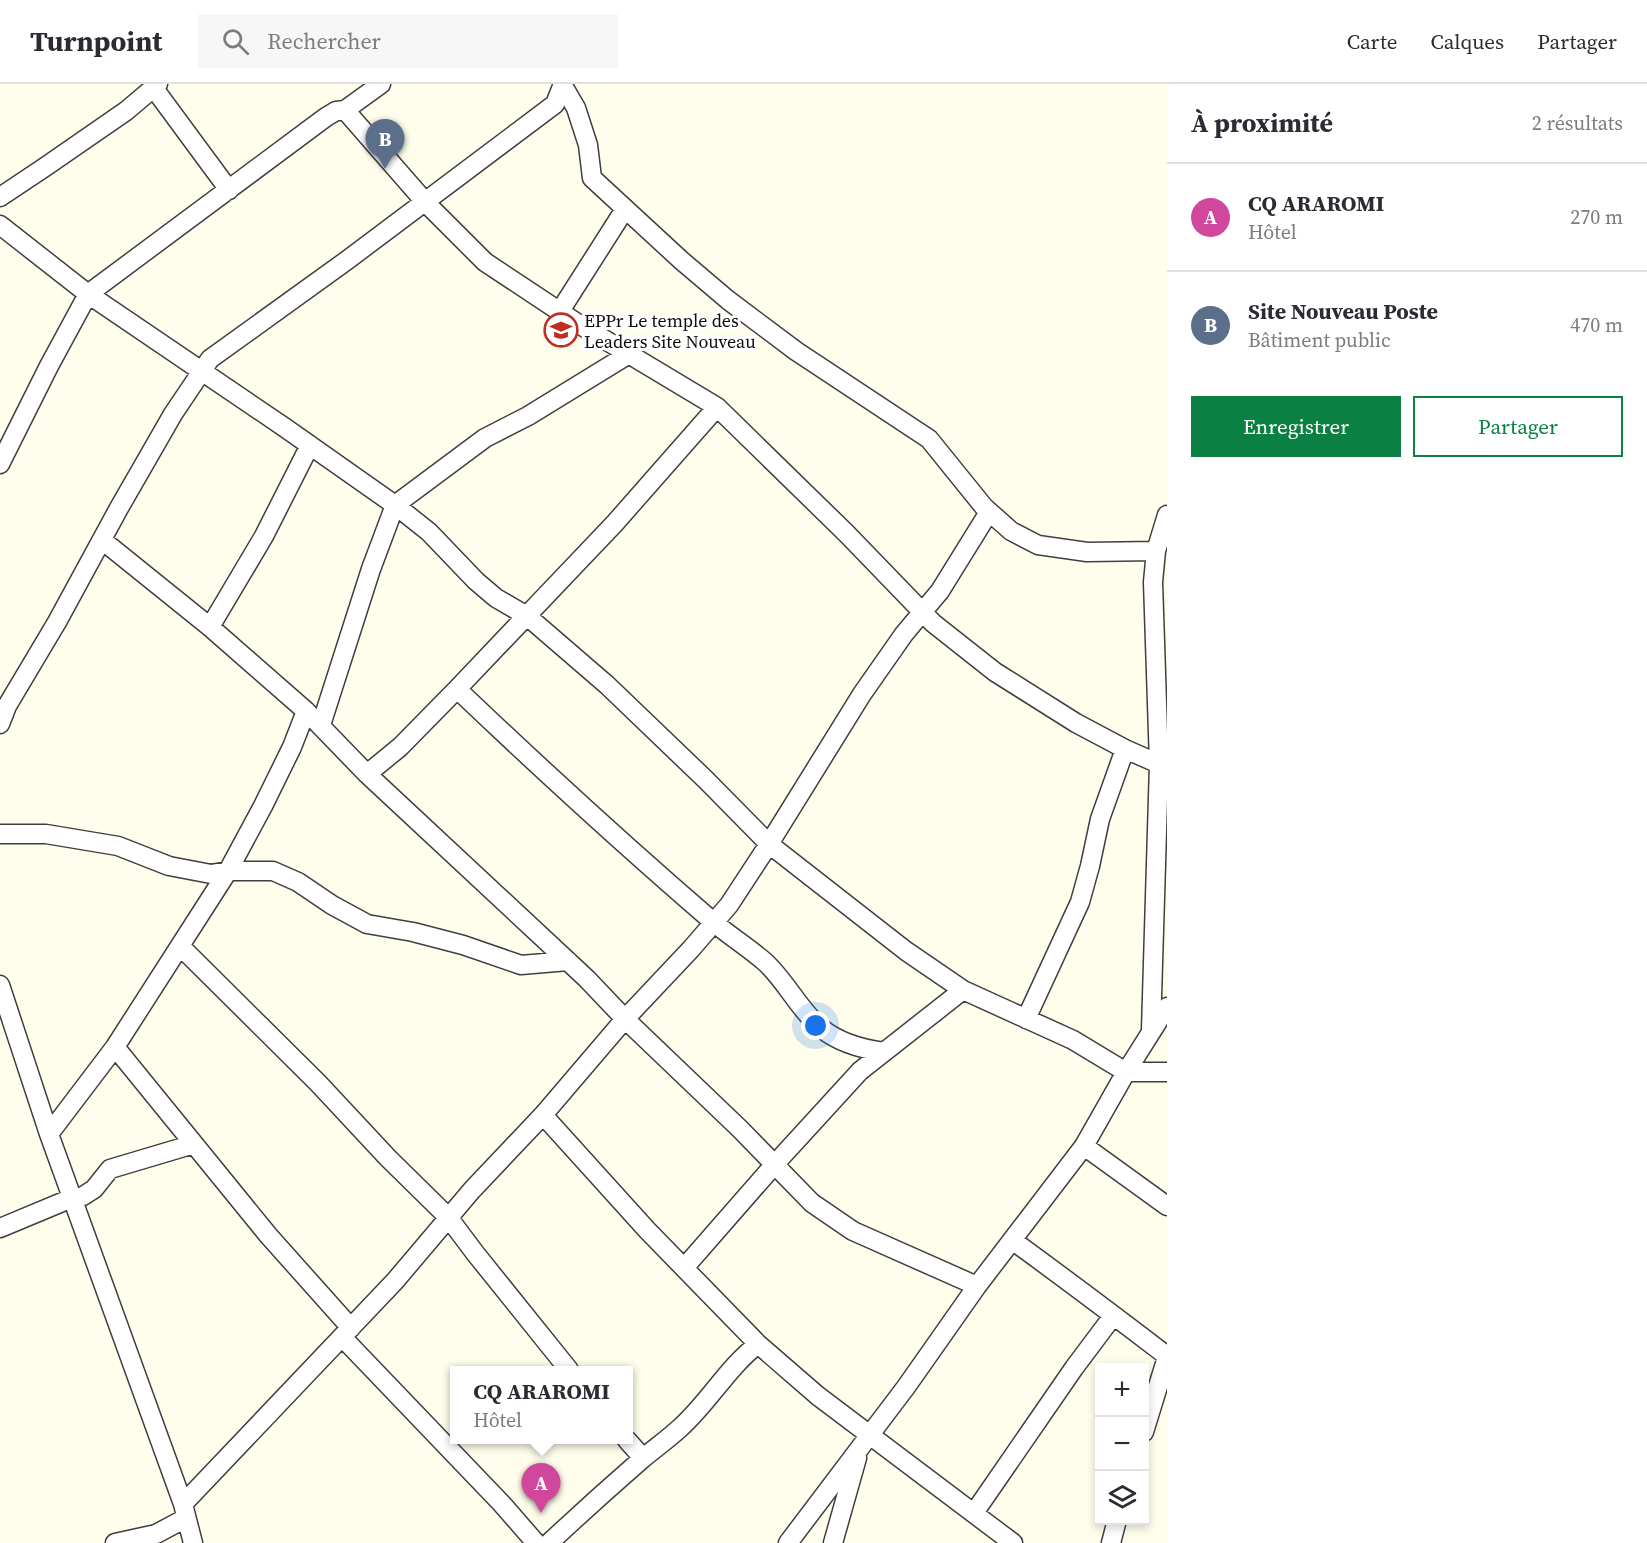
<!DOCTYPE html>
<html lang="fr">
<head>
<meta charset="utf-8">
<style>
	:root { --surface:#fff; --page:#f7f7f7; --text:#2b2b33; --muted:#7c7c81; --line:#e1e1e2; --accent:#0b8043 }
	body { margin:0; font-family:"Source Serif 4",serif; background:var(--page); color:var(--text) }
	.controls { position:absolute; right:18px; bottom:18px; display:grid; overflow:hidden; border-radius:0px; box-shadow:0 3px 9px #0003 }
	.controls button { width:54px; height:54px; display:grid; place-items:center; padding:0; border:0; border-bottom:2px solid var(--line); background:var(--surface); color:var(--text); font:30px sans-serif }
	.you { position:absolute; left:816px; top:942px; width:21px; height:21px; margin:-15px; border:4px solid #fff; border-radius:50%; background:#1a73e8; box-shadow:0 0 0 9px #1a73e833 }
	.badge { display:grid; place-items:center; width:39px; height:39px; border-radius:50%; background:var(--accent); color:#fff; font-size:20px; font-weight:700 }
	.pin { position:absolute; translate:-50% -50px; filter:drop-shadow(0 2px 3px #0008) }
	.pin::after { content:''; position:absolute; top:32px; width:21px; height:18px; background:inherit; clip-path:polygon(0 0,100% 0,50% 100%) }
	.popup { position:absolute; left:450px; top:1282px; width:183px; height:78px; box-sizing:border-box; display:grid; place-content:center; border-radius:0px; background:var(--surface); filter:drop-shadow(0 2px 4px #0005); font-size:20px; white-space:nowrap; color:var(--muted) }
	.popup b { font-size:22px; color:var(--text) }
	.popup::after { content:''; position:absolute; left:50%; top:100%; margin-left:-12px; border:12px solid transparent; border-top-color:var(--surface) }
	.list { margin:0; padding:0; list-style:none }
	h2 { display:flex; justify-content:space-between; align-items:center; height:78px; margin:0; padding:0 24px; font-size:26px }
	h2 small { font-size:20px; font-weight:400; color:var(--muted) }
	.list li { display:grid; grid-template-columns:39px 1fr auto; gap:18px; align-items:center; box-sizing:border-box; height:108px; padding:0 24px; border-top:2px solid var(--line) }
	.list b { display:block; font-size:22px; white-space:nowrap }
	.list p { margin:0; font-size:20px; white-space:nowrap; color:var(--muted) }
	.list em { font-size:20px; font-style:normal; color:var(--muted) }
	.actions { display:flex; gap:12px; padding:18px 24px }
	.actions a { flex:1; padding:14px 0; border:2px solid var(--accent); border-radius:0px; text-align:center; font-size:21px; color:var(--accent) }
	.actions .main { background:var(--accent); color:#fff }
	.icon { flex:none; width:33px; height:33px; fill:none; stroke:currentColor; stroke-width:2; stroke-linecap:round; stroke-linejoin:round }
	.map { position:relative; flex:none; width:1167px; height:1459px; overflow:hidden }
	header { display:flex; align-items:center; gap:36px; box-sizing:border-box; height:84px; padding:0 30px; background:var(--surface); border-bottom:2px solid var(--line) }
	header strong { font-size:28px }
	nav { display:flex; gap:33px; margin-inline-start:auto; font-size:21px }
	.search { width:420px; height:54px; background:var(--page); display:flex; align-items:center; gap:15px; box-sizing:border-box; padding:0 21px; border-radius:0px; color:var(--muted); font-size:22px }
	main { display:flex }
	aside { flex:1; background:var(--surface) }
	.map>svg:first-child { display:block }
</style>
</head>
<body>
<header>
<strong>Turnpoint</strong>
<div class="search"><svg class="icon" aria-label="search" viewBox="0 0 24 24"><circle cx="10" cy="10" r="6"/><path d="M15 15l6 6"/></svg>Rechercher</div>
<nav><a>Carte</a><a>Calques</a><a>Partager</a></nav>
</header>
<main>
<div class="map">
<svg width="1167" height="1459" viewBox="0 0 1167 1459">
	<rect width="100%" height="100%" fill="#fffdeb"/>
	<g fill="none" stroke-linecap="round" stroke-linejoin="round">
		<!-- minor casing -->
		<g stroke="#3f3f3f" stroke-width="21">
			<path id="minor" d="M 562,0 L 576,24 L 588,61 L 592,94 L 682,177 L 728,216 L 796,267 L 929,355 L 984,423 L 1011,447 L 1038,461 L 1087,468 L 1156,467
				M 153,3 L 229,106
				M 345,26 L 381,0
				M 0,113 L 45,83 L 126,27 L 158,0
				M 0,141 L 88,210 L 284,343 L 395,421 L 429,448 L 476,497 L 496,514 L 527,532 L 607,601 L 706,696 L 769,760 L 906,867 L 963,906 L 1073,956 L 1126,988 L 1167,988
				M 560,227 L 625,125
				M 0,380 L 49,282 L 88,210 L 326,33 L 336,27 L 345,26 L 426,119 L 485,178 L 577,239 L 717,323 L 847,450 L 933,539 L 995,588 L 1076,639 L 1125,665 L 1159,680
				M 102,456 L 210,543 L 306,627 L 367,690 L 587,895 L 625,935 L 740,1045 L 812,1119 L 853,1147 L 977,1202
				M 210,543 L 264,452 L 310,361
				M 457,605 C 540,684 624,761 711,836 C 728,851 748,863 765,878 C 786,897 800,927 821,944 C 839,959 862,965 884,968
				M 0,640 L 7,622 L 57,538 L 119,424 L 173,330 L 210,275 L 346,177 L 555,20 L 563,0
				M 321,641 L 371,485 L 395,421 L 485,354 L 528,332 L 629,270
				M 367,690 L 400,663 L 457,605 L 615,439 L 717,323
				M 0,750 L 46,750 L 118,762 L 169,782 L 211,790 L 228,787 L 273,787 L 298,798 L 332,821 L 367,840 L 413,848 L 463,861 L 521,881 L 568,877
				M 180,862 L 318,999 L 388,1074 L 448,1133 L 475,1169 L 569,1286
				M 0,901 L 49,1050 L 183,1420 L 193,1459
				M 1026,935 L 1080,818 L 1090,782 L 1100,735 L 1125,665
				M 1151,946 L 1159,680 L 1153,498 L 1156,467 L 1167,431
				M 115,963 L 268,1151 L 351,1244
				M 543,1031 L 647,1146 L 758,1260 L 818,1312 L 1013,1459
				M 49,1050 L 115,963 L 228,787 L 263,722 L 292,663 L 306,627
				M 1084,1062 L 1167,1122
				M 0,1144 L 72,1114 L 83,1112 L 94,1105 L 110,1085 L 194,1060
				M 1012,1156 C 1064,1194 1116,1233 1167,1272
				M 684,1184 L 774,1081 L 860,987 L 963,906
				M 342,1253 L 502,1420 L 536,1459
				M 1144,1348 L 1167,1273
				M 627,1356 L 643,1374
				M 183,1420 L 395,1197 L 472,1106 L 543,1031 L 625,935 L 691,865 L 729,821 L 769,760 L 862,610 L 904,550 L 940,507 L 989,428
				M 974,1429 L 1074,1284 L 1113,1232
				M 115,1459 L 156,1450 L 186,1434
				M 549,1459 C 579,1431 610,1403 641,1376 C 654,1365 668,1355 680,1344 C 709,1318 727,1284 758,1260
				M 788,1459 L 906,1303 L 977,1202 L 1084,1062 L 1126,988 L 1167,923
				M 833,1459 L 857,1374
				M 1111,1459 L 1117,1436"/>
		</g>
		<!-- minor -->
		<use href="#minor" stroke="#fff" stroke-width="18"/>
	</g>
	<!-- icons -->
	<defs>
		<g id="school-ring" transform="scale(1.725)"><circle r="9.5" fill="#fff" stroke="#bd2e23" stroke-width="1.5"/><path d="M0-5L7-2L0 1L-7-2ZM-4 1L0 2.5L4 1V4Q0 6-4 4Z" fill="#bd2e23"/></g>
	</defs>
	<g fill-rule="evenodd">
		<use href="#school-ring" x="561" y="246"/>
	</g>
	<g text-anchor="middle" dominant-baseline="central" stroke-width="6" stroke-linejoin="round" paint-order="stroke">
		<!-- poi labels -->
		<g font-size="18" fill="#0c0c0c" stroke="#fff" text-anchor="start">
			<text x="584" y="236">EPPr Le temple des<tspan x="584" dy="21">Leaders Site Nouveau</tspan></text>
		</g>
	</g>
</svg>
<div class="controls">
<button>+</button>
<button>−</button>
<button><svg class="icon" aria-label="layers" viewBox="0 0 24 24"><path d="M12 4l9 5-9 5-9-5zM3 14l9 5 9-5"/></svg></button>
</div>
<div class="you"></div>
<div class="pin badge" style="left:541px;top:1429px;background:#d1479c">A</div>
<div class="popup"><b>CQ ARAROMI</b>Hôtel</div>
<div class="pin badge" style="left:385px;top:85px;background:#5c6f8a">B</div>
</div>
<aside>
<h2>À proximité<small>2 résultats</small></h2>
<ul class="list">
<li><span class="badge" style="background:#d1479c">A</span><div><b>CQ ARAROMI</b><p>Hôtel</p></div><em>270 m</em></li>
<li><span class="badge" style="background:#5c6f8a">B</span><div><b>Site Nouveau Poste</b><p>Bâtiment public</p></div><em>470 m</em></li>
</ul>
<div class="actions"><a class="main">Enregistrer</a><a>Partager</a></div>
</aside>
</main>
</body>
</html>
